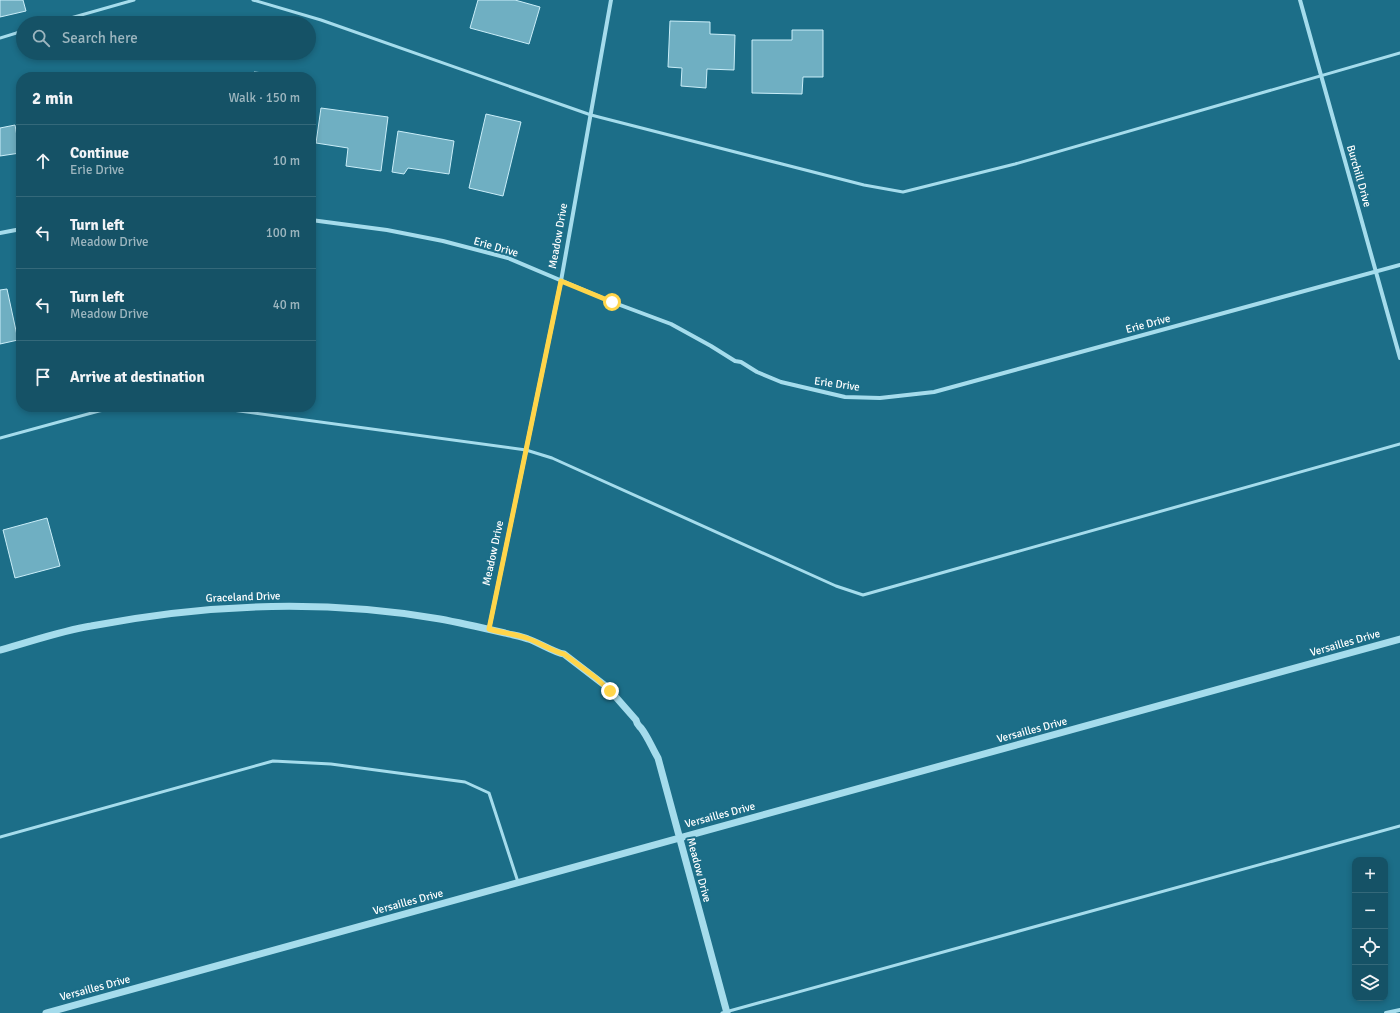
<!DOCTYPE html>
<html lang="en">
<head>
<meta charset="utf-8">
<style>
	:root { --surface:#155266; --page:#1e586c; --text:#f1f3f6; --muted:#9db6bf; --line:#34697a }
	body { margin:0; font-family:Signika,sans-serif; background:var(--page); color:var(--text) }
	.controls { position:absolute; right:12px; bottom:12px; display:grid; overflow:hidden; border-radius:8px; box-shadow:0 2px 6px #0003 }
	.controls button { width:36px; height:36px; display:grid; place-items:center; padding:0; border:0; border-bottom:1px solid var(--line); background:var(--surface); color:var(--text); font:20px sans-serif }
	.stop { position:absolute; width:12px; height:12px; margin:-9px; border:3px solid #ffd54a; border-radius:50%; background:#fff }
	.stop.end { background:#ffd54a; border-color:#fff; box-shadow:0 1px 4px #0008 }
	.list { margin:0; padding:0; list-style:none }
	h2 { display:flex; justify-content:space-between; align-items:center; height:52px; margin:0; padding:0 16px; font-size:17px }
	h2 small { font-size:13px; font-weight:400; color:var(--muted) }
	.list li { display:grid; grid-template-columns:26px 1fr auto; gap:12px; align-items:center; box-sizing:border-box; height:72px; padding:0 16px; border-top:1px solid var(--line) }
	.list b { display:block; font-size:15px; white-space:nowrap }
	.list p { margin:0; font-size:13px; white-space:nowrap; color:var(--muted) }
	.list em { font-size:13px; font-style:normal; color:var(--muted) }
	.icon { flex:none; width:22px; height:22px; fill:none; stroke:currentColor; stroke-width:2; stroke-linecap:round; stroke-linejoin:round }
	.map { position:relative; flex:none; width:1400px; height:1013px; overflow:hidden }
	.search { position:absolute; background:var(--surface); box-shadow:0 2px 6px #0003; left:16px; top:16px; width:300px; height:44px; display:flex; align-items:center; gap:10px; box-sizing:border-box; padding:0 14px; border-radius:22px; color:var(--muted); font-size:15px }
	.panel { position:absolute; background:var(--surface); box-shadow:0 2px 6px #0003; left:16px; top:72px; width:300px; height:340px; border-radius:16px }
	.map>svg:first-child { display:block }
</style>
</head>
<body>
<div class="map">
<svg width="1400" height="1013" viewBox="0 0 1400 1013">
	<rect width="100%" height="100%" fill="#1c6e88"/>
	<!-- building -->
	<path fill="#6fafc2" stroke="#caeef9" d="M 0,0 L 23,0 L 26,11 L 0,17 Z
		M 478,0 L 515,0 L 540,7 L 529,44 L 470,28 Z
		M 670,21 L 710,22 L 710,34 L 735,35 L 734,70 L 707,69 L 706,88 L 681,86 L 682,68 L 668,67 Z
		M 792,30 L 823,30 L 823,77 L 803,77 L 802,94 L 752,93 L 752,40 L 792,40 Z
		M 254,72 L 274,74 L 274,77 L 254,77 Z
		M 321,108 L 388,117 L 381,171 L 346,166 L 348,148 L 316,143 Z
		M 486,114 L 521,122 L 503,196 L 469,188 Z
		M 15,125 L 20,153 L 0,156 L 0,128 Z
		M 398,131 L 454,141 L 449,174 L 408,168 L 404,174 L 392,172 Z
		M 7,289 L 18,340 L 0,344 L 0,290 Z
		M 47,518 L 60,566 L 15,578 L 3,530 Z"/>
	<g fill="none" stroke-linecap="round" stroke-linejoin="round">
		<!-- service -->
		<path stroke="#a5dcec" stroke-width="3" d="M 253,0 L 321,20 L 591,115 L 864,185 L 903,192 L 1015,164 L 1400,53
			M 53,23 L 134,0
			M 0,38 L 23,31
			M 210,407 L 526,450 L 552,458 L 836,586 L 863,595 L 1400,444
			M 0,438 L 99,411 L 120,407
			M 0,837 L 273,761 L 331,764 L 465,782 L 489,793 L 518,882
			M 722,1013 L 1400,826"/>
		<!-- minor -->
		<path stroke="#a5dcec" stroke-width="4" d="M 1300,0 L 1400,358
			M 311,220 L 387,230 L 443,241 L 508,258 L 612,302 L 671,324 L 711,346 L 735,361 L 741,362 L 757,372 L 781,382 L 845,397 L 880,398 L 934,392 L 1400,265
			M 0,233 L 21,229
			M 489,629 L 561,281 L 611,0
			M 1386,1013 L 1400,1010"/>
		<!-- tertiary -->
		<path stroke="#a5dcec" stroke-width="7" d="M 0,650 C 30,642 60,631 91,626 C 205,604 324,599 440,619 C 461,623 483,628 505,633 C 512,635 521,636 528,639 C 538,642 555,653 564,654 L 607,687 L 636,720 C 637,725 638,725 641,728 C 648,737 652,748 658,758 L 727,1013
			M 46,1013 L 1400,639"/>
	</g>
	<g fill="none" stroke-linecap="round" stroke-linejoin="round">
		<!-- route -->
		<path stroke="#ffd54a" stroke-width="5" d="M 610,691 L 596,678 L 564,654 C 556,653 538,642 529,639 C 517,634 502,633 489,629 L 561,281 L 612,302"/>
	</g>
	<g text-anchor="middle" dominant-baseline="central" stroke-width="4" stroke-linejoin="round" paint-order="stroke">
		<!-- street labels -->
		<g font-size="11" fill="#fff" stroke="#1c6e88">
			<text transform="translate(1359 176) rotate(74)">Burchill Drive</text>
			<text transform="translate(558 236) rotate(-80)">Meadow Drive</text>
			<text transform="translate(496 247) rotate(16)">Erie Drive</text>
			<text transform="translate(1148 324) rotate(-15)">Erie Drive</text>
			<text transform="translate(837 384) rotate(8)">Erie Drive</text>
			<text transform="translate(493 553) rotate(-78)">Meadow Drive</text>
			<text transform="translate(243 597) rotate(-2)">Graceland Drive</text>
			<text transform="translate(1345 643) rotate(-16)">Versailles Drive</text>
			<text transform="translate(1032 730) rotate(-15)">Versailles Drive</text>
			<text transform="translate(720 815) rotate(-15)">Versailles Drive</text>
			<text transform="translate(699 870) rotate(75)">Meadow Drive</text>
			<text transform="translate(408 902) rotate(-15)">Versailles Drive</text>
			<text transform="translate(95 988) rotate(-15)">Versailles Drive</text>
		</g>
	</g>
</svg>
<div class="controls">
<button>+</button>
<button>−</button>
<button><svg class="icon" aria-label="locate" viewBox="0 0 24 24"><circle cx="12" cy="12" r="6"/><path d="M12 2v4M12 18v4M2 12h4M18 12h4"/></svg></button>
<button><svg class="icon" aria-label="layers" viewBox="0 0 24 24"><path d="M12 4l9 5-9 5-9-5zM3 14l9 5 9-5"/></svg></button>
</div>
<div class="stop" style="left:612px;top:302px"></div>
<div class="stop end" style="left:610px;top:691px"></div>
<div class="search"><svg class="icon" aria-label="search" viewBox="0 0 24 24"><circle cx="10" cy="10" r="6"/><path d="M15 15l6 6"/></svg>Search here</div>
<section class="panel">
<h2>2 min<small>Walk · 150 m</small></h2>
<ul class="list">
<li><svg class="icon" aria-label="ahead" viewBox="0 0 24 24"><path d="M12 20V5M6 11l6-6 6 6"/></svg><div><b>Continue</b><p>Erie Drive</p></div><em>10 m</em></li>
<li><svg class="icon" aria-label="left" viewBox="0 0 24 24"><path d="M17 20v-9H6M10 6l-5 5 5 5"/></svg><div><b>Turn left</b><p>Meadow Drive</p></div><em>100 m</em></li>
<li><svg class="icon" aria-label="left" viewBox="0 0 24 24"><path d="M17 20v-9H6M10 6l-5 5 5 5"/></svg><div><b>Turn left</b><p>Meadow Drive</p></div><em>40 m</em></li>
<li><svg class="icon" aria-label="arrive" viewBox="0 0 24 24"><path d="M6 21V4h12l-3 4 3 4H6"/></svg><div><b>Arrive at destination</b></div></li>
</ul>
</section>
</div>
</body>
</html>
